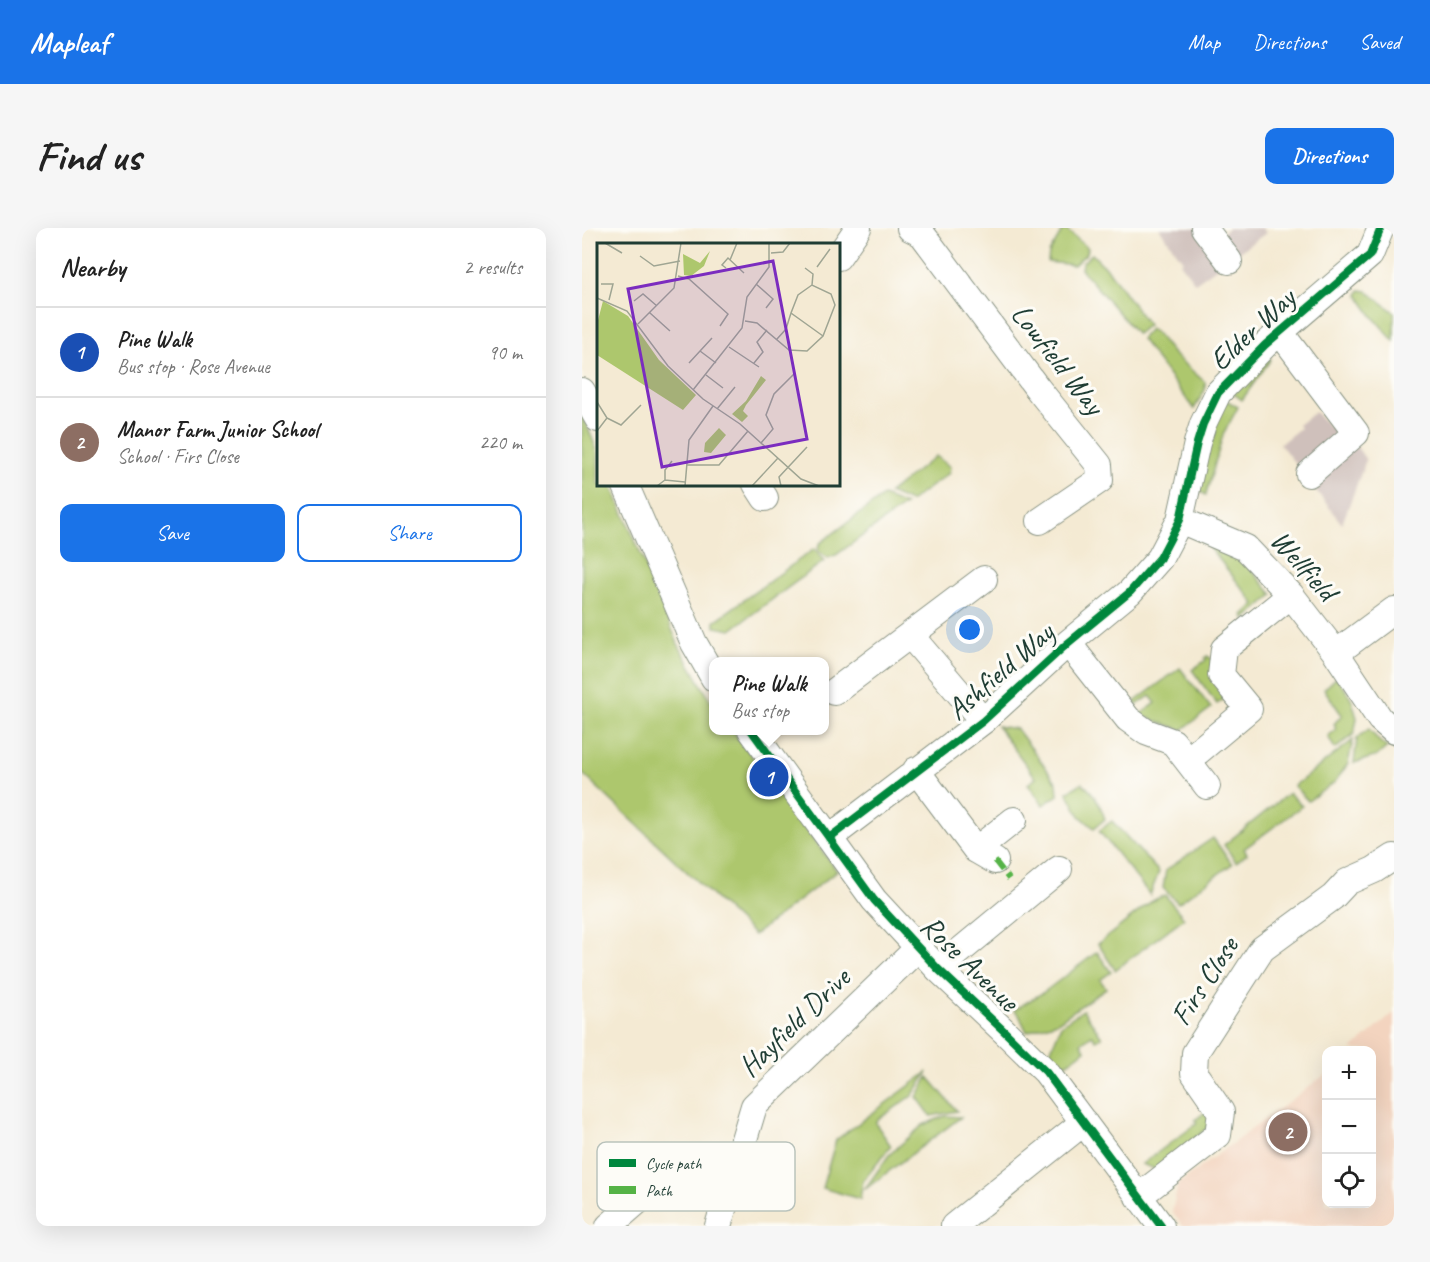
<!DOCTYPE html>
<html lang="en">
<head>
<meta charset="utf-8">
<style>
	:root { --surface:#fff; --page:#f6f6f6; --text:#222; --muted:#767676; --line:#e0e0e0; --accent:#1a73e8 }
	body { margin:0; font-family:Caveat,sans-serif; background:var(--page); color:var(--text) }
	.controls { position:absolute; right:18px; bottom:18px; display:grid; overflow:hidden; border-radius:12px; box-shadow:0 6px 24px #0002 }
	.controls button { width:54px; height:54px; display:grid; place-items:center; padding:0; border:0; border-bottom:2px solid var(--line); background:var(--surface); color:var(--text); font:30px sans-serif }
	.you { position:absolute; left:388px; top:402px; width:21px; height:21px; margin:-15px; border:4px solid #fff; border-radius:50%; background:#1a73e8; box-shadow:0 0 0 9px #1a73e833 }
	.badge { display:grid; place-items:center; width:39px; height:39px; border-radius:50%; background:var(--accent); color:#fff; font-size:20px; font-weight:700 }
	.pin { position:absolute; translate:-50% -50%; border:3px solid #fff; box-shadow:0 2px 6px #0006 }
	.popup { position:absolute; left:127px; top:429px; width:120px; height:78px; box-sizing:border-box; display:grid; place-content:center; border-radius:12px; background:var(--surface); filter:drop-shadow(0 2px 4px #0005); font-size:20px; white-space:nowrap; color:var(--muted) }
	.popup b { font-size:22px; color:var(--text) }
	.popup::after { content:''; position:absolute; left:50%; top:100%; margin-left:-12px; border:12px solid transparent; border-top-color:var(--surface) }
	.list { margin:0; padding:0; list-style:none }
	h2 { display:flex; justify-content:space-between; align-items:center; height:78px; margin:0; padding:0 24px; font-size:26px }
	h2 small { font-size:20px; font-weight:400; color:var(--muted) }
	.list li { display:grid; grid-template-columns:39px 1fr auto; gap:18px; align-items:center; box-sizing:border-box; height:90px; padding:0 24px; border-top:2px solid var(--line) }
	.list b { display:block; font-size:22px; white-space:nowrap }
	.list p { margin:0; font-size:20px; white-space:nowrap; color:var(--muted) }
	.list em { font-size:20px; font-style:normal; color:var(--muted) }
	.actions { display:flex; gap:12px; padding:18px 24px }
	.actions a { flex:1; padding:14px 0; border:2px solid var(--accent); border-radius:12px; text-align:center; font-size:21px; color:var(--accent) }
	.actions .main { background:var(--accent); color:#fff }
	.icon { flex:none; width:33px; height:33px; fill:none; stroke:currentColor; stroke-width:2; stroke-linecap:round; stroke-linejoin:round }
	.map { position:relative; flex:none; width:812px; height:998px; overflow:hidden; border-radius:12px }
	header { display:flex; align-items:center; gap:36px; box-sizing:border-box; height:84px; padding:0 30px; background:var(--accent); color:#fff }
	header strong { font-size:28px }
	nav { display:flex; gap:33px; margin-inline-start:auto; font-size:21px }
	.intro { display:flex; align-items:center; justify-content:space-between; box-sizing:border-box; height:144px; padding:0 36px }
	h1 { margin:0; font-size:42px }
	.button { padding:15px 27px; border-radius:12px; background:var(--accent); color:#fff; font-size:21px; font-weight:700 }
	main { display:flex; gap:36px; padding:0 36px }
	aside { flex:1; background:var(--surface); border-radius:12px; box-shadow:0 6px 24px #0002 }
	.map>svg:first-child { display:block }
</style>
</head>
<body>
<header>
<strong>Mapleaf</strong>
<nav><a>Map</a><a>Directions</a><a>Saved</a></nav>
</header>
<div class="intro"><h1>Find us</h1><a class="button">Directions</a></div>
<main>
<aside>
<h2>Nearby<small>2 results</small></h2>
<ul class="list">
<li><span class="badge" style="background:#1a4fb4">1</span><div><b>Pine Walk</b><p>Bus stop · Rose Avenue</p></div><em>90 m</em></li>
<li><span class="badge" style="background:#8d6e63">2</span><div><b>Manor Farm Junior School</b><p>School · Firs Close</p></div><em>220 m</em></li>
</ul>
<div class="actions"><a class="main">Save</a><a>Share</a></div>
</aside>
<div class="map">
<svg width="812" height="998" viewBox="0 0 812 998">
	<rect width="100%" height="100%" fill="#fdfcf7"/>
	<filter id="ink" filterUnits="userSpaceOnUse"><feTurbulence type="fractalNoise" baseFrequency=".0167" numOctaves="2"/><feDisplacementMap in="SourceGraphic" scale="12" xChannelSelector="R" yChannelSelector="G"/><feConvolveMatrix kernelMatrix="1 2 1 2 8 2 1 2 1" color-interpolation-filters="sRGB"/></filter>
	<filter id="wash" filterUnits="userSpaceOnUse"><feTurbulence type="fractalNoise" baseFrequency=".008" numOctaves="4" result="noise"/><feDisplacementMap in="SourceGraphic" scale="24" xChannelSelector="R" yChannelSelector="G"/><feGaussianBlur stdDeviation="1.35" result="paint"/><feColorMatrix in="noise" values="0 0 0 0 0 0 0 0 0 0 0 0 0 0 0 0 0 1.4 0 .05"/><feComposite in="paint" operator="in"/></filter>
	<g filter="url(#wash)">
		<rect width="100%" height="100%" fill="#f4ead3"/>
		<!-- built -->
		<path fill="#f3d4bf" d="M 812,785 L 812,998 L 601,998 L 590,984 L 596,956 L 744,846 L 744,976 L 790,976 L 790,822 L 769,822 Z"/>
		<!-- industrial -->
		<path fill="#cfc0bb" d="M 577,0 L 630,0 L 637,7 L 646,0 L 680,0 L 684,5 L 613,55 L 598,35 L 601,33 Z
			M 733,184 L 747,198 L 756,191 L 784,232 L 760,296 L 698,216 L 718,200 L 716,197 Z"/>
		<!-- green -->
		<path fill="#adc76d" stroke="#668250" stroke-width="1.5" d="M 482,0 L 506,20 L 505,25 L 492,37 L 466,34 L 467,25 Z
			M 510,26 L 528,44 L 566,97 L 555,106 L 499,41 L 500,35 Z
			M 778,62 L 785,63 L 812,84 L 812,113 L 791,89 L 776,67 Z
			M 568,101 L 575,106 L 591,126 L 623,154 L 623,162 L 612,181 L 559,111 Z
			M 684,128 L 689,131 L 660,172 L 648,163 Z
			M 642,171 L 656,179 L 641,207 L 624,267 L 615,262 L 620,227 Z
			M 0,185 L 16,225 L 16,256 L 30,257 L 96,416 L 131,477 L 132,502 L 151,503 L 255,643 L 172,707 L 0,545 Z
			M 354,228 L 368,239 L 367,245 L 328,274 L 307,265 Z
			M 301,268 L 323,277 L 254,327 L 246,330 L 236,323 L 237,316 Z
			M 624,315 L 648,317 L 691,367 L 663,391 L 661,387 L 673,376 Z
			M 232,321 L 242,333 L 149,402 L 133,399 L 133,393 Z
			M 625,428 L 629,430 L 642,467 L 642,471 L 635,476 L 610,442 L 624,432 L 623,430 Z
			M 598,440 L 629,480 L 600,502 L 557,487 L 574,475 L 568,468 L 555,477 L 552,474 Z
			M 755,449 L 769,470 L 775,490 L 772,506 L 753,521 L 746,508 L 754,502 L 752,496 L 760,487 L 742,461 Z
			M 415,498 L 435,501 L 475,555 L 476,567 L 461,577 L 446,556 L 454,550 Z
			M 787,501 L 797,513 L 805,519 L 795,528 L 772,535 L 775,510 Z
			M 771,512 L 766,536 L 753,554 L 726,573 L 712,558 Z
			M 500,555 C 514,567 517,574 523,591 L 512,600 L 498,588 L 485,564 Z
			M 707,565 L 720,578 L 662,621 L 665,626 L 654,634 L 642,617 Z
			M 530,593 L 577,644 L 568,667 L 517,603 Z
			M 631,610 L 650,636 L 596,675 L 581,660 L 584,642 Z
			M 583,667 L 602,690 L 533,742 L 516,716 L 570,673 Z
			M 515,724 L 529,744 L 518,752 L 524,760 L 477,793 L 445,804 L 437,787 L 432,782 L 462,764 Z
			M 501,782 L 520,809 L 514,812 L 510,807 L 499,815 L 503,822 L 480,839 L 467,826 L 479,797 Z
			M 346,844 L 330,868 L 294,893 L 294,896 L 309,918 L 281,953 L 278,971 L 240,960 L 254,912 Z
			M 346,849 L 375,883 L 349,888 L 335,869 Z
			M 626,882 L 628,893 L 625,900 L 575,942 L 560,936 L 613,897 L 615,895 L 613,892 Z
			M 363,888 L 379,889 L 282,962 L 307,927 L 341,897 Z"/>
	</g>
	<g filter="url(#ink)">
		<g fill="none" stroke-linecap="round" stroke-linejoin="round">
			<!-- minor casing -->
			<g stroke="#8a9484" stroke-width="28">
				<path id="minor" d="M 328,0 L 340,6 L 456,161 L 517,237 L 518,252 L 458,293
					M 622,0 L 647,33
					M 256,29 L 276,0
					M 698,104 L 774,205 L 727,246
					M 0,163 L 16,191
					M 43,256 L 112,415 L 132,450
					M 174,256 L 183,270
					M 598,292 L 664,320 L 709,367 L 754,425 L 798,491 L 812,503
					M 328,407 L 401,493
					M 486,415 L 546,491 L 564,504 L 591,514 L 625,558
					M 754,425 L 812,382
					M 252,464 L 402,351
					M 169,502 L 292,672 L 356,741 L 422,803 L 464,844 L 579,998
					M 606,532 L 667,481 L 639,447 L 642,421 L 709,367
					M 334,542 L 394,622 L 413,633
					M 247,610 L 401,493 L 486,415 L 548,364 L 578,330 L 598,292 L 615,215 L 621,196 L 636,165 L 683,117 L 788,27 L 799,0
					M 394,622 L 432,592
					M 356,741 L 477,641
					M 556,969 L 636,907 L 639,884 L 612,845 L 613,825 L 680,721 L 751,669 L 765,654 L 792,642 L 812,629
					M 27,998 L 57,972
					M 136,998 L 172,878 L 336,720
					M 372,998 L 502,894"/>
			</g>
			<!-- minor -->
			<use href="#minor" stroke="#fff" stroke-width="26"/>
			<!-- quiet -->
			<path stroke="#55b346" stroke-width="6" stroke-dasharray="12 6" stroke-linecap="butt" d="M 413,633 L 427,651"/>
			<!-- cycleway casing -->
			<g stroke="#fdfcf7" stroke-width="11">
				<path id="cycleway" d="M 169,502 L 292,672 L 356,741 L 422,803 L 464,844 L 579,998
					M 247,610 L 401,493 L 486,415 L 548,364 L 578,330 L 598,292 L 615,215 L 621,196 L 636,165 L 683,117 L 788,27 L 799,0"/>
			</g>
			<!-- cycleway -->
			<use href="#cycleway" stroke="#00873e" stroke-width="8"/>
		</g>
	</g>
	<g text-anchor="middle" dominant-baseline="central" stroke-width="6" stroke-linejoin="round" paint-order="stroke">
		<!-- street labels -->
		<g font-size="30" fill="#1f3d34" stroke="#fdfcf7">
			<text transform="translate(670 101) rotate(-43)">Elder Way</text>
			<text transform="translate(476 131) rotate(52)">Lowfield Way</text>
			<text transform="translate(722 337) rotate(48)">Wellfield</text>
			<text transform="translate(418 443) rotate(-41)">Ashfield Way</text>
			<text transform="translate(388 735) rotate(44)">Rose Avenue</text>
			<text transform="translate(622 753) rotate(-57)">Firs Close</text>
			<text transform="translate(212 794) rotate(-44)">Hayfield Drive</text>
		</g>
	</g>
	<!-- overview -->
	<g transform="translate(15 15)">
		<rect width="243" height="243" fill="#f4ead3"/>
		<path d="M 113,8 L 107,23 L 94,33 L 87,32 L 86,11 L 103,20 ZM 6,58 L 31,73 L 62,117 L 99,152 L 86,167 L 0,112 L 0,81 ZM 164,133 L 169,137 L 149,162 L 146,168 L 151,173 L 145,179 L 135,171 L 149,158 ZM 122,185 L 129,192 L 114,210 L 107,209 L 108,200 Z" fill="#adc76d"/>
		<path fill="none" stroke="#9fa593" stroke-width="1.5" d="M 8,0 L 25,10M 174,10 L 186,9 L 193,0M 43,13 L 57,23 L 83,18M 133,17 L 140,0M 220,24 L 233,6M 129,25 L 125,22 L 131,15 L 147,30M 208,25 L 216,31 L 215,42M 81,33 L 92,36 L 131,71 L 123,83M 4,41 L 16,41 L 12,57M 159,41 L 176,56 L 169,65M 0,55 L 30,68 L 71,123 L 106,156 L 143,181 L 204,236 L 222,243M 37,58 L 46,51 L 60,63M 53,70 L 73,88M 148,78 L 160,80 L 192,107 L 210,108 L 226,93 L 238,62 L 234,51 L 215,42 L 201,52 L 194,70 L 226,93M 41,81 L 77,45 L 84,0M 180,96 L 189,86 L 194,70M 132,104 L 162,124M 103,108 L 119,120M 92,120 L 115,95M 157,120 L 166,109 L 160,99 L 170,87M 109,132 L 126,145M 96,147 L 145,85 L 150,54 L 172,24 L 172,0M 0,159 L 10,175 L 0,188M 120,166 L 138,144M 10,175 L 24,182 L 44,162M 164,200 L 176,186 L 169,172 L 177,151 L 198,130M 89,222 L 122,222 L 151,188M 68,237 L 68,227 L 75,218M 60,243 L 68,237 L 88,239M 88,243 L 92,197 L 116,163M 155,243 L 181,215M 184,243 L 182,234 L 210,204"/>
		<path fill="#7b2cbf" fill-opacity="0.15" stroke="#7b2cbf" stroke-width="3" d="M 176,18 L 210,196 L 65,224 L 31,46 Z"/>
		<rect width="243" height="243" fill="none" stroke="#1f3d34" stroke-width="3"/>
	</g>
	<!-- legend -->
	<rect x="15" y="914" width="198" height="69" rx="9" fill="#fdfcf7" stroke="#bac3bc" stroke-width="1.5"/>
	<rect x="27" y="931" width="27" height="8" fill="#00873e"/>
	<rect x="27" y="958" width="27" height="8" fill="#55b346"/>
	<g font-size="16" fill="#1f3d34">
		<text x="64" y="941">Cycle path</text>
		<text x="64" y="968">Path</text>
	</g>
</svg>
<div class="controls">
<button>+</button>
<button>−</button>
<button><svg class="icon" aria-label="locate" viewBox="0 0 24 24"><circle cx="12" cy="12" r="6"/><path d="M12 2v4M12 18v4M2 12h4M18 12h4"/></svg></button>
</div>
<div class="you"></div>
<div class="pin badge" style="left:187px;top:549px;background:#1a4fb4">1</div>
<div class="popup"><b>Pine Walk</b>Bus stop</div>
<div class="pin badge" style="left:706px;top:904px;background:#8d6e63">2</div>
</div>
</main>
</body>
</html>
